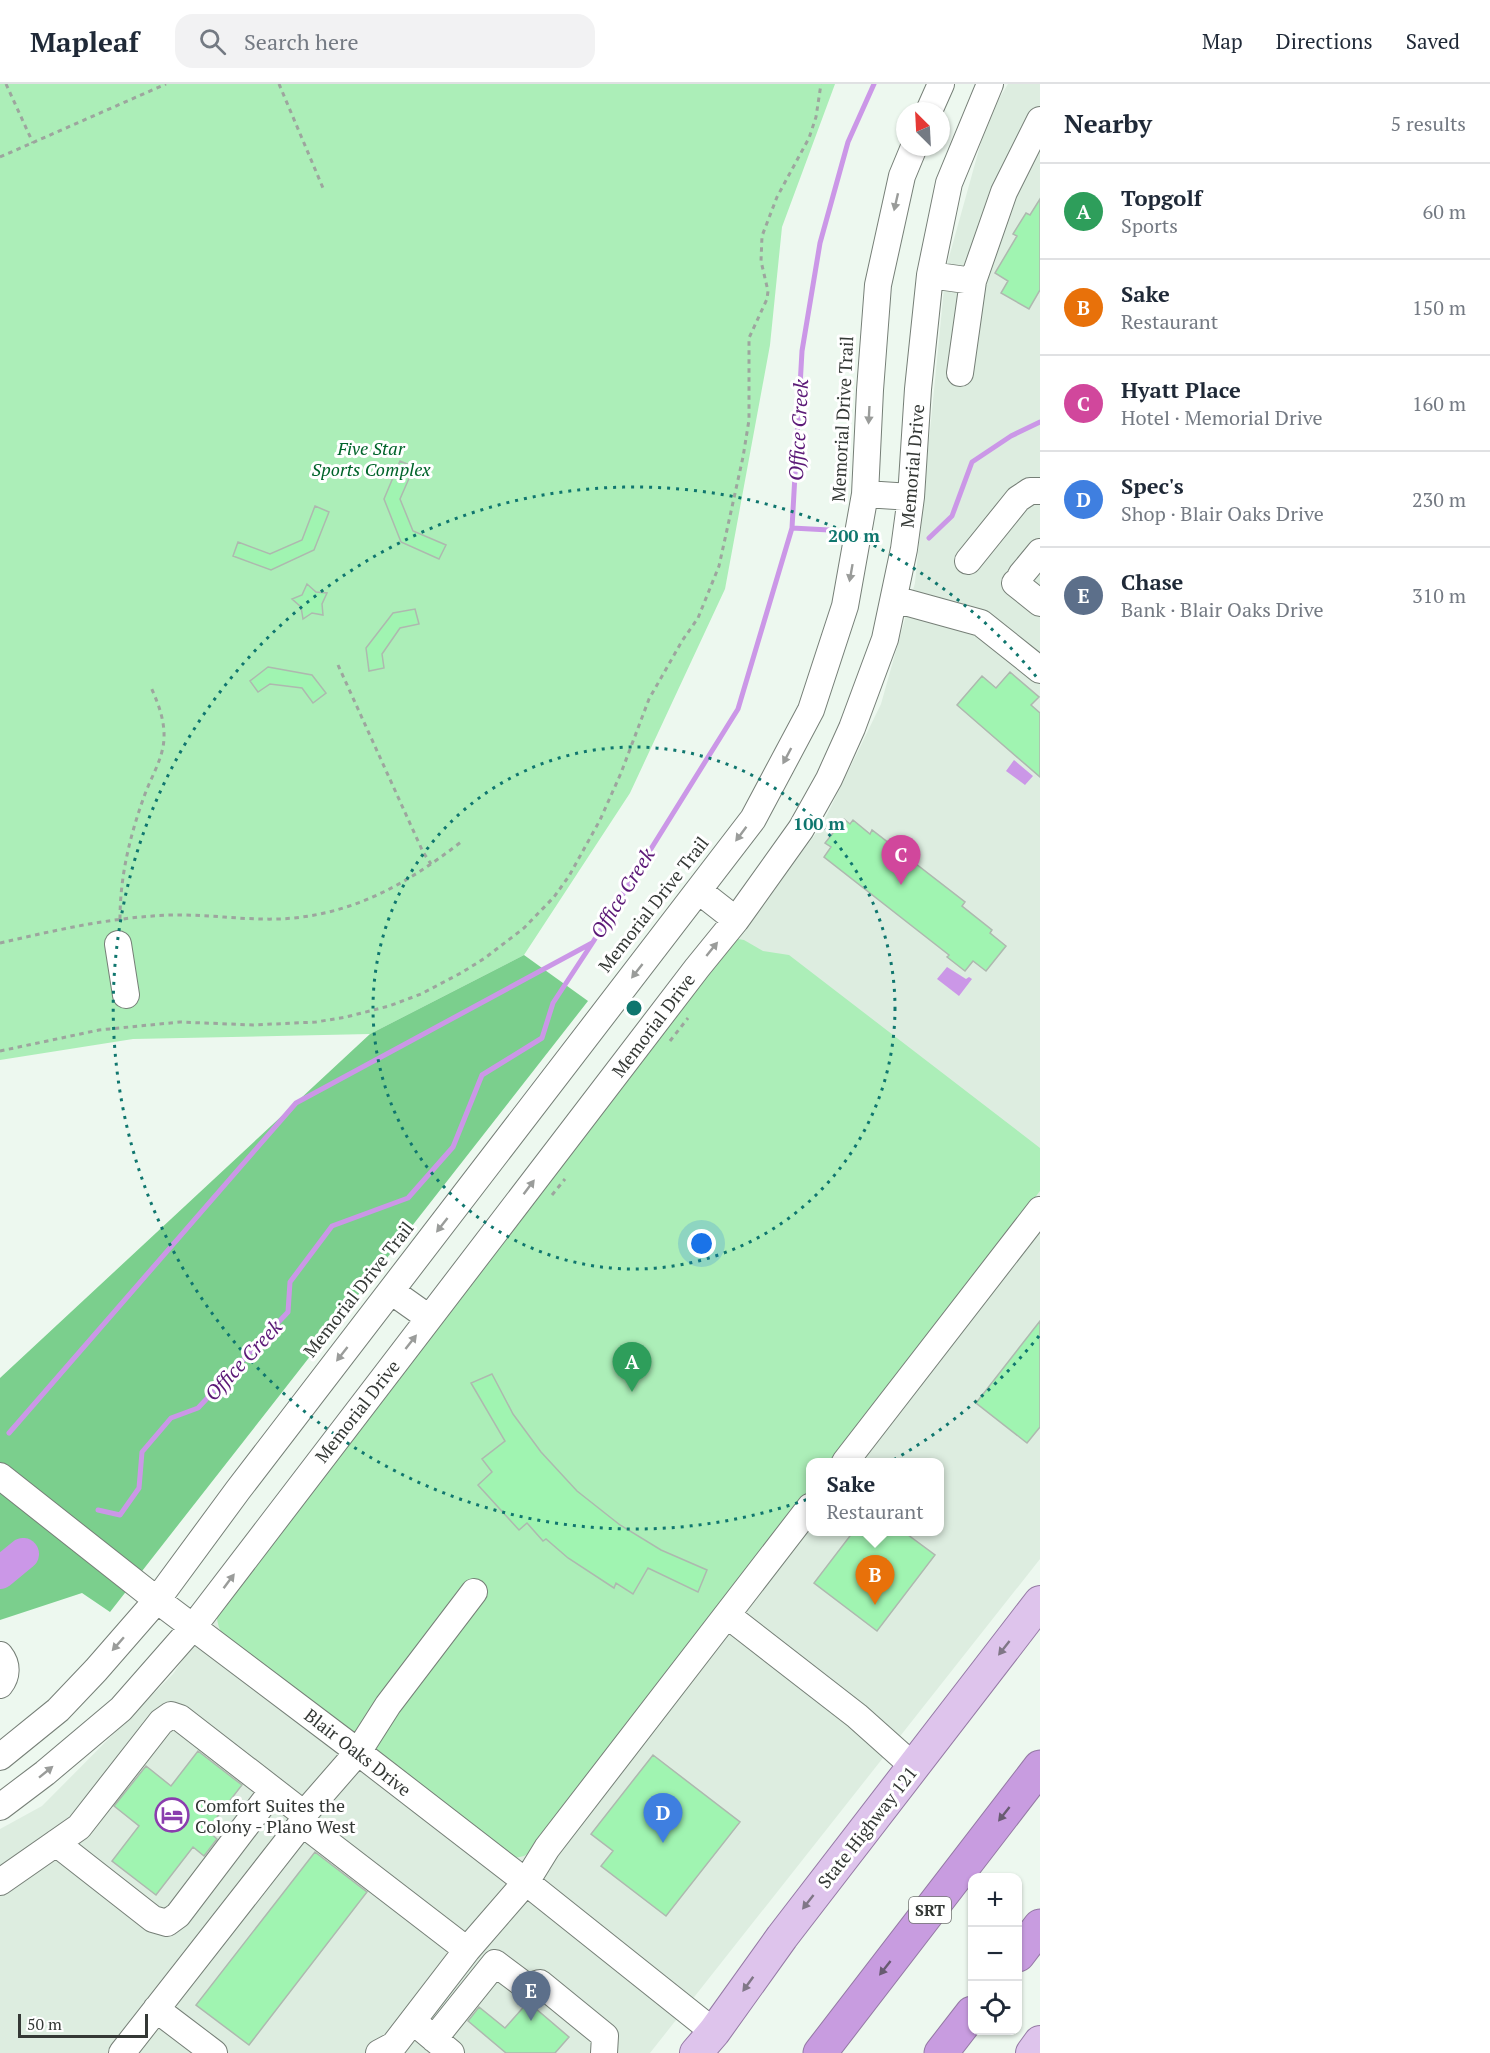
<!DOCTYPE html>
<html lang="en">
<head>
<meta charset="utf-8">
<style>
	:root { --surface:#fff; --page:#f2f2f3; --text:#1f2937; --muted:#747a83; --line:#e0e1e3; --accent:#0f766e }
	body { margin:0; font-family:"PT Serif",serif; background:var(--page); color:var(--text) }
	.controls { position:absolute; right:18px; bottom:18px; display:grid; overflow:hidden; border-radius:12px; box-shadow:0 2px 4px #0004 }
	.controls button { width:54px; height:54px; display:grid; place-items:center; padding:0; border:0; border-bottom:2px solid var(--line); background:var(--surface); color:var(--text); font:30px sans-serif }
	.compass { position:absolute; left:896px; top:18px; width:54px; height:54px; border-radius:50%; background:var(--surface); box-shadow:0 2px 4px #0004; rotate:336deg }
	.scale { position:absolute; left:18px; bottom:15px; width:130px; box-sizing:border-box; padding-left:6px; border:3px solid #343835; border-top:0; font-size:16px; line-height:21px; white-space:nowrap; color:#343835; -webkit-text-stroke:4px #fff; paint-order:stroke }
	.you { position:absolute; left:702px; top:1160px; width:21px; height:21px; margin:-15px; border:4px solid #fff; border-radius:50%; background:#1a73e8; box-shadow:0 0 0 9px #1a73e833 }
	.badge { display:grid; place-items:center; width:39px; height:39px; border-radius:50%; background:var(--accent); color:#fff; font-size:20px; font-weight:700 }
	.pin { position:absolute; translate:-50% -50px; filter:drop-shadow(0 2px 3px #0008) }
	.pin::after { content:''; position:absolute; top:32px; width:21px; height:18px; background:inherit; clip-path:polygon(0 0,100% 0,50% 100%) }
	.popup { position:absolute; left:806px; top:1374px; width:138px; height:78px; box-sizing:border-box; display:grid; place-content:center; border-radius:12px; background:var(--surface); filter:drop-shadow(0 2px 4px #0005); font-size:20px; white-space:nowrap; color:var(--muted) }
	.popup b { font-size:22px; color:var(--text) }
	.popup::after { content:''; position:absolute; left:50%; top:100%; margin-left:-12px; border:12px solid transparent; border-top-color:var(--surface) }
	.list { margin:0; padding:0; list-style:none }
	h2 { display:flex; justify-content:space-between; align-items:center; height:78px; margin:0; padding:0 24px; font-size:26px }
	h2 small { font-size:20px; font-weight:400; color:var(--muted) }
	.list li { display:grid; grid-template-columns:39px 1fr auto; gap:18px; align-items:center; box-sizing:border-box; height:96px; padding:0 24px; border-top:2px solid var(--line) }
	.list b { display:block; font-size:22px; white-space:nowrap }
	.list p { margin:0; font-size:20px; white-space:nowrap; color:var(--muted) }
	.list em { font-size:20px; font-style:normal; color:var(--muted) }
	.icon { flex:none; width:33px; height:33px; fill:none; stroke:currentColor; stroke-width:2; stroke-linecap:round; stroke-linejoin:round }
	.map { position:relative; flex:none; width:1040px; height:1969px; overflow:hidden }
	header { display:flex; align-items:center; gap:36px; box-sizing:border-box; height:84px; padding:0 30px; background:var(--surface); border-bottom:2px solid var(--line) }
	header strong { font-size:28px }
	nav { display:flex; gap:33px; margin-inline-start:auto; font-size:21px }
	.search { width:420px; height:54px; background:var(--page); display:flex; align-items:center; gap:15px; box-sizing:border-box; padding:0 21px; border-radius:18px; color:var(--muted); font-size:22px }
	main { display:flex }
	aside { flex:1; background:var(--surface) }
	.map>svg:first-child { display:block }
</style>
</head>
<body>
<header>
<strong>Mapleaf</strong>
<div class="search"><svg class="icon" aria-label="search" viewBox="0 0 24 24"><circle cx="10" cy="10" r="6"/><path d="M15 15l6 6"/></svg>Search here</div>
<nav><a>Map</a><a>Directions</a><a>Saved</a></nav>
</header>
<main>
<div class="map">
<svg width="1040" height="1969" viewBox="0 0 1040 1969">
	<rect width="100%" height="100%" fill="#edf8ef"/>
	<!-- built -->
	<path fill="#ddede0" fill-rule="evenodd" d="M 1008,0 L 1040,0 L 1040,1475 L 650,1969 L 0,1969 L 0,1745 L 42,1722 L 173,1590 L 220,1522 L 821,743 L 881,620 L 915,499 L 946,184 L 988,33 ZM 810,1378 L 940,1378 L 940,1448 L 810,1448 Z"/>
	<!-- green -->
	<path fill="#aceeb8" d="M 0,0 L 835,0 L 782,143 L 770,261 L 725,505 L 630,709 L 524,871 L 370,950 L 133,955 L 0,976 Z
		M 738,855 L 744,856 L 763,867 L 789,871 L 1040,1064 L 1040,1107 L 830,1378 L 810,1378 L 810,1404 L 529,1769 L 524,1772 L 515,1774 L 225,1554 C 218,1545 217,1537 216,1526 L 730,858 Z"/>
	<!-- forest -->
	<path fill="#7bcf8d" d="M 524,871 L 588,917 L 110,1528 L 82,1509 L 0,1536 L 0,1294 L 370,950 Z"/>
	<!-- water -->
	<path fill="#cb97e7" d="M 1014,676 L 1033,692 L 1025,701 L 1006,687 Z
		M 947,883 L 966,895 L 969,893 L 972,895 L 959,912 L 937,895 Z"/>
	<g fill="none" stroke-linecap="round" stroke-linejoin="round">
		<!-- stream -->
		<path stroke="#cb97e7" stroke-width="5" d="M 792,444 L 829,446
			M 929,454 L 952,432 L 972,378 L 1011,352 L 1040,338
			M 9,1349 L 296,1019 L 592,859
			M 98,1426 L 120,1431 L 139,1404 L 142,1368 L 171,1334 L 198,1324 L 288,1228 L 290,1198 L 332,1142 L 408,1114 L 453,1063 L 482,991 L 542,954 L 553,919 L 593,858 L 738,625 L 792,444 L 802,267 L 820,159 L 848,58 L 874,0"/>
		<!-- river -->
		<path stroke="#cb97e7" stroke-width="32" d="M 0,1489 L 23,1470"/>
	</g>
	<!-- building -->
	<path fill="#a0f4b1" stroke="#aeb8af" stroke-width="1.5" d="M 1040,115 L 1040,206 L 1029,225 L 1001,209 L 1008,197 L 995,189 L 1017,152 L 1013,150 L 1026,129 L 1030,131 Z
		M 400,377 L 414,383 L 400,415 L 413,447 L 446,461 L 439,475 L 401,458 L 384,415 Z
		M 315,422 L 329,428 L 314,466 L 271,486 L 233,472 L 238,458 L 270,470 L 302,456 Z
		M 307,500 L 316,508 L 327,509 L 322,520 L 323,531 L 312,529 L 303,535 L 301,523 L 292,515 L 302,511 Z
		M 415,525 L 419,540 L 400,544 L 382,570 L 384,584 L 369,587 L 366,564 L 393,529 Z
		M 268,583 L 312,591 L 326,609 L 313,619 L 302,604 L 270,600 L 258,608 L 250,597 Z
		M 1010,588 L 1039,613 L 1031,621 L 1040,629 L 1040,693 L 957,621 L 982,592 L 996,604 Z
		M 844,735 L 850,740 L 853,736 L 870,750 L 872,746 L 965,818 L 962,822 L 992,846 L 990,849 L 1006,862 L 986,887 L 973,877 L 965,887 L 947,873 L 949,871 L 824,773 L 831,763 L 825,759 Z
		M 1040,1237 L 1040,1343 L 1027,1359 L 976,1319 Z
		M 492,1290 L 513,1330 L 541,1368 L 577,1407 L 620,1441 L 661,1466 L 707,1486 L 698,1508 L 648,1484 L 633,1510 L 616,1499 L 614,1504 L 568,1474 L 546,1455 L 543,1457 L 527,1439 L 519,1446 L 478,1401 L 492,1388 L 482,1375 L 505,1357 L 471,1299 Z
		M 853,1448 L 904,1448 L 935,1471 L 877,1547 L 814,1499 Z
		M 198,1667 L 242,1701 L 207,1746 L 217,1755 L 204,1772 L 193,1763 L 156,1811 L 112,1777 L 139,1742 L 114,1722 L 146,1682 L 171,1702 Z
		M 653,1671 L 740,1738 L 666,1832 L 601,1782 L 613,1767 L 591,1750 Z
		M 315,1768 L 367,1808 L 249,1961 L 196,1921 Z
		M 528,1918 L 569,1953 L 555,1969 L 506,1969 L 468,1937 L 479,1923 L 505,1944 Z"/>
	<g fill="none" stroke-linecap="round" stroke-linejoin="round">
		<!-- minor casing -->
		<g stroke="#767f77" stroke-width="28">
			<path id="minor" d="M 929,27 L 941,0
				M 930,191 L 973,197
				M 960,289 L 973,197 L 1004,108 L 1040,36
				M 865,410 L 911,413
				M 968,477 L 1018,415 L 1030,407 L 1040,407
				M 1021,491 L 1040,468
				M 1015,499 L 1040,519
				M 894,515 L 981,539 L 1040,586
				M 699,807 L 736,836
				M 118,860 L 126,911
				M 391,1207 L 429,1234
				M 845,1378 L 1040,1126
				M 0,1392 L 157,1516 L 345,1658 L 526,1798 L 714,1948
				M 727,1531 L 857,1632 L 913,1682
				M 0,1571 C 8,1581 7,1592 0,1601
				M 0,1673 L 58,1626 L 96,1586 L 157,1516 L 238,1406 L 753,735 L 811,626 L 845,522 L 865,410 L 870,306 L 878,201 L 902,92 L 914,63
				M 0,1723 L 45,1689 L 121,1625 L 193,1543 L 697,884 L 736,836 L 801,745 L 829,695 L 852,644 L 885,555 L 904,465 L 911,413 L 918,305 L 930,191 L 949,99 L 990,0
				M 304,1730 L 302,1739 L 467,1866
				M 56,1759 L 153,1835 L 167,1839 L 178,1831 L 273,1706
				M 0,1798 L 79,1743 L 161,1638 L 171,1631 L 180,1634 L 304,1730 L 358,1668 L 388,1621 L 474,1508
				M 156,1925 L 214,1969
				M 420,1943 L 451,1969
				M 434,1955 L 495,1879 L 527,1903 L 540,1899 L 605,1952 L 604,1969
				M 122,1969 L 302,1739
				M 379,1969 L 394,1961 L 467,1866 L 526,1798 L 547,1764 L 810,1423"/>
		</g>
		<!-- major casing -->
		<g stroke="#9479a4" stroke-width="34">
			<path id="major" d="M 696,1969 L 714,1948 L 782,1853 L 1040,1518
				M 1032,1969 L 1040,1958"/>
		</g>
		<!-- highway casing -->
		<g stroke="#9479a4" stroke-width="35">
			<path id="highway" d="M 1018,1871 L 1040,1842
				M 820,1969 L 1040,1683
				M 941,1969 L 972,1929"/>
		</g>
		<!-- path -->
		<path stroke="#9da59e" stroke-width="3" stroke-dasharray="4.5 4.5" stroke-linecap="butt" d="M 6,0 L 33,59
			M 279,0 L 323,104
			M 0,73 L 166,0
			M 338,581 L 423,768 L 431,780
			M 120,835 C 120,792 130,751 145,710 C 151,694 160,679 163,663 C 167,641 159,621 150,601
			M 0,859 C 56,846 113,833 171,831 C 212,830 253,838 294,834 C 360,827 409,798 461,758
			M 670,957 L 688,934
			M 0,967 L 99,946 L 180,938 L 253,941 L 316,938 L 346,933 L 389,922 L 421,910 L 461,889 L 485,874 L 524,844 L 554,813 L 569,792 L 600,736 L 621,689 L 649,615 L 682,557 L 698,534 L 719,482 L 743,373 L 749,336 L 749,254 L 767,215 L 768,207 L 761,177 L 762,152 L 777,113 L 809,54 L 816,33 L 821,0
			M 552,1111 L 565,1095"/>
		<!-- minor -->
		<use href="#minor" stroke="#fff" stroke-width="26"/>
		<!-- major -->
		<use href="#major" stroke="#dec4ec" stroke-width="32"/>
		<!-- highway -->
		<use href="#highway" stroke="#c89ce0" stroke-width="33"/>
	</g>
	<!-- one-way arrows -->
	<defs><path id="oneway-solid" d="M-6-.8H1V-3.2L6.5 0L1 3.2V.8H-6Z" transform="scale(1.5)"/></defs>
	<g fill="#9a9c9a">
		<use href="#oneway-solid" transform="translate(896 118) rotate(103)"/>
		<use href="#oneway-solid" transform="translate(869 331) rotate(93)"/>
		<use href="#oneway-solid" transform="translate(851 489) rotate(100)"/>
		<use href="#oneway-solid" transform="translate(787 672) rotate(118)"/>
		<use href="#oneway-solid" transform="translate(741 750) rotate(127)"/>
		<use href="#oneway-solid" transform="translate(712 865) rotate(-51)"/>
		<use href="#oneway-solid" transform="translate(637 887) rotate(128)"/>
		<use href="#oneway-solid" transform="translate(529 1103) rotate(-53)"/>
		<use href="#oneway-solid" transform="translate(442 1141) rotate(128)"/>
		<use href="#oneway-solid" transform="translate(411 1258) rotate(-52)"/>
		<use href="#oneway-solid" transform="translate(342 1270) rotate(128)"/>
		<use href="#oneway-solid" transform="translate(229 1497) rotate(-53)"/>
		<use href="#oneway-solid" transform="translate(118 1560) rotate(131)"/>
		<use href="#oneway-solid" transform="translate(46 1688) rotate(-39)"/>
	</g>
	<g fill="#807787">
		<use href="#oneway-solid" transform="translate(1004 1564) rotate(128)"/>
		<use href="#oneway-solid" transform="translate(808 1818) rotate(128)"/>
		<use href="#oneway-solid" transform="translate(748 1900) rotate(126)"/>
	</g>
	<g fill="#685b71">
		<use href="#oneway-solid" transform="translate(1004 1730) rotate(128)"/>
		<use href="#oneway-solid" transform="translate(885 1884) rotate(128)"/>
	</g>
	<!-- distance rings -->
	<g fill="none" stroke="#0f766e" stroke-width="3" stroke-dasharray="3 6">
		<circle cx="634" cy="924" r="261"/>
		<path d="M1039 1252A521 521 0 1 1 1039 596"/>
	</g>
	<!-- icons -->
	<defs>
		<g id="hotel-ring" transform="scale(1.725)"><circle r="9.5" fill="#fff" stroke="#8a3dae" stroke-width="1.5"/><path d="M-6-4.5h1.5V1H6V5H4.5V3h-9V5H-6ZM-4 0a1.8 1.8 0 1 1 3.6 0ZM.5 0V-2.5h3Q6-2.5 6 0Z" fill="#8a3dae"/></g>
	</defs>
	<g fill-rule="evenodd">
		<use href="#hotel-ring" x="172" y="1731"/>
	</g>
	<g text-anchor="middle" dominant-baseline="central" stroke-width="6" stroke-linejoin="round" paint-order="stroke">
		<!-- shield labels -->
		<rect fill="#fff" stroke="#717472" stroke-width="1.5" x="909" y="1813" width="42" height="26" rx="4.5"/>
		<g font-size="16" font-weight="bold" fill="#343835">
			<text x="930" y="1826">SRT</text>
		</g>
		<!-- street labels -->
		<g font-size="18" fill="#343835" stroke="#fff">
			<text transform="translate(842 335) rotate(-87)">Memorial Drive Trail</text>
			<text transform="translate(912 382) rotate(-85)">Memorial Drive</text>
			<text transform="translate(653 820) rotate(-52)">Memorial Drive Trail</text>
			<text transform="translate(653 941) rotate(-53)">Memorial Drive</text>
			<text transform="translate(358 1205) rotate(-52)">Memorial Drive Trail</text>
			<text transform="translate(357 1327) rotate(-52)">Memorial Drive</text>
			<text transform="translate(358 1668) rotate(38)">Blair Oaks Drive</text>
			<text transform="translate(867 1743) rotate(-52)">State Highway 121</text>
		</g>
		<!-- park labels -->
		<g font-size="18" font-style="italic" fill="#00642a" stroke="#fff">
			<text x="371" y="364">Five Star<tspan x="371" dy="21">Sports Complex</tspan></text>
		</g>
		<!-- poi labels -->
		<g font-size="18" fill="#343835" stroke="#fff" text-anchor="start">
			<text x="195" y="1721">Comfort Suites the<tspan x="195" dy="21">Colony - Plano West</tspan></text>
		</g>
		<!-- water labels -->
		<g font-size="20" font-style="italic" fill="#5b1977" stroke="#fff">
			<text transform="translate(798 346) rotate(-87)">Office Creek</text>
			<text transform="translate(622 809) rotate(-58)">Office Creek</text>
			<text transform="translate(243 1276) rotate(-47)">Office Creek</text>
		</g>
	</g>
	<circle cx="634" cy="924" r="9" fill="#0f766e" stroke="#fff" stroke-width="3"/>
	<g font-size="18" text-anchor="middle" font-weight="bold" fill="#0f766e" stroke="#fff" stroke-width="6" stroke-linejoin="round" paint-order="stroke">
		<text x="854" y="458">200 m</text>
		<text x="819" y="746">100 m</text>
	</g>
</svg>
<div class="controls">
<button>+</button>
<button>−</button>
<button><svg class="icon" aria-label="locate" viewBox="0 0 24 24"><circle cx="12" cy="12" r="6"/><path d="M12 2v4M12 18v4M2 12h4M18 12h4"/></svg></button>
</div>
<svg class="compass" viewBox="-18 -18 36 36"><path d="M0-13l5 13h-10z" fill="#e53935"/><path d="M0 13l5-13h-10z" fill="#747a83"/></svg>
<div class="scale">50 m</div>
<div class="you"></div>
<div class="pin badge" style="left:632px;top:1308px;background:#2e9e5b">A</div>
<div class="pin badge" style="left:875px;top:1521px;background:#e8710a">B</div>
<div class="popup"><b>Sake</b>Restaurant</div>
<div class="pin badge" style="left:901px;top:801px;background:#d1479c">C</div>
<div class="pin badge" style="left:663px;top:1759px;background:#3f7fe0">D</div>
<div class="pin badge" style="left:531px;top:1937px;background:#5c6f8a">E</div>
</div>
<aside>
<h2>Nearby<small>5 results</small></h2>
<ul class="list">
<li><span class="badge" style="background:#2e9e5b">A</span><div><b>Topgolf</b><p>Sports</p></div><em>60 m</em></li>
<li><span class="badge" style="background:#e8710a">B</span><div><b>Sake</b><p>Restaurant</p></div><em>150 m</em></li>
<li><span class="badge" style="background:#d1479c">C</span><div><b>Hyatt Place</b><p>Hotel · Memorial Drive</p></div><em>160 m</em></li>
<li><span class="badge" style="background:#3f7fe0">D</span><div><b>Spec's</b><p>Shop · Blair Oaks Drive</p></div><em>230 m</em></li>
<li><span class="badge" style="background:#5c6f8a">E</span><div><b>Chase</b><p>Bank · Blair Oaks Drive</p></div><em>310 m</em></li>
</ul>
</aside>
</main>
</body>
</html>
